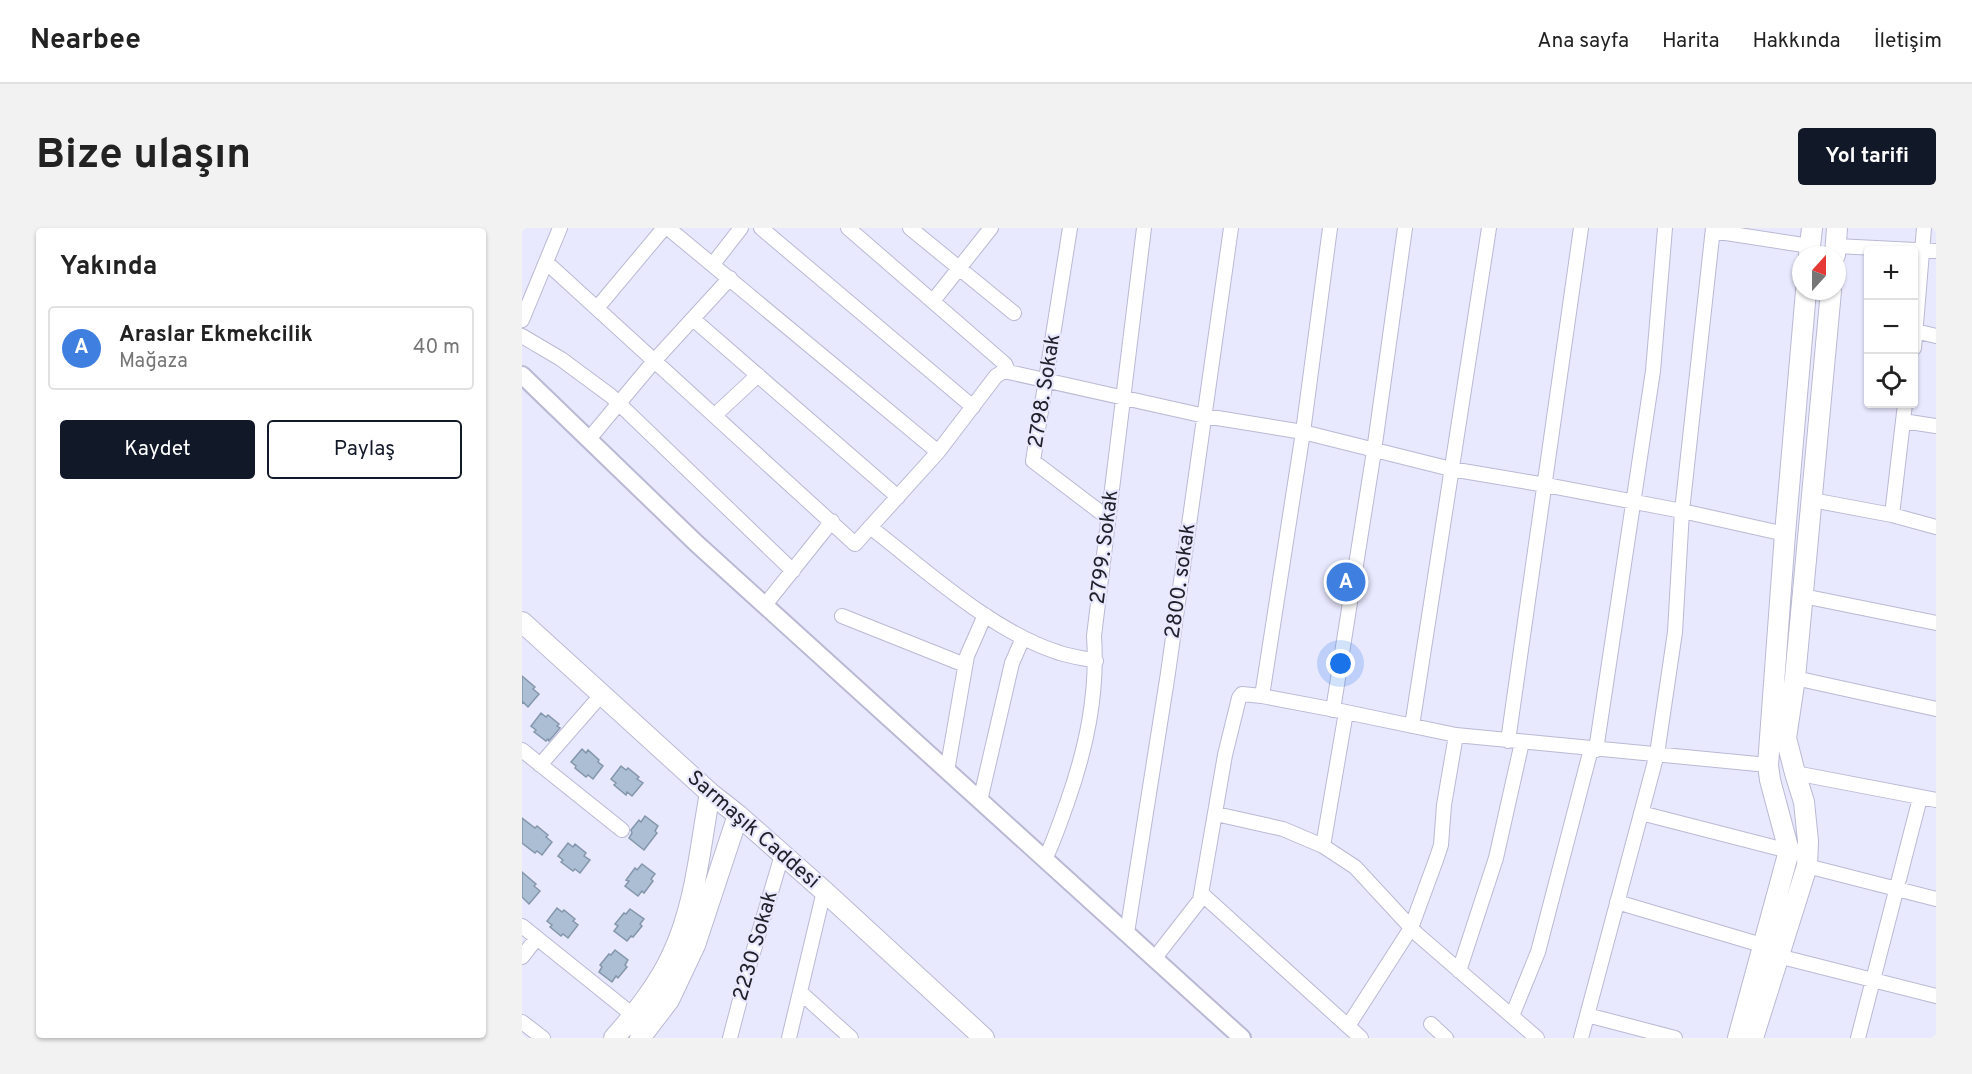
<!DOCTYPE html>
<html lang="tr">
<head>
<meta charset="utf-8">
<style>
	:root { --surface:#fff; --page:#f2f2f2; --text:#222; --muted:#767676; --line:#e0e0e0; --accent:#111827 }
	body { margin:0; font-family:Overpass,sans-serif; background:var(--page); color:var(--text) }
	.controls { position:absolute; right:18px; top:18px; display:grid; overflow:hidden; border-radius:6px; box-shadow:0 2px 4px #0004 }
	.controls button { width:54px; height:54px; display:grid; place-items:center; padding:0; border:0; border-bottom:2px solid var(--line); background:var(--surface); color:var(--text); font:30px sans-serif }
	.compass { position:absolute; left:1270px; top:18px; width:54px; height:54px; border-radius:50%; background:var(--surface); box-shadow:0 2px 4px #0004; rotate:21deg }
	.you { position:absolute; left:819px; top:436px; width:21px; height:21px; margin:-15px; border:4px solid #fff; border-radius:50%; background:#1a73e8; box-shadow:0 0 0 9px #1a73e833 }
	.badge { display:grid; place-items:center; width:39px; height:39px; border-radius:50%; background:var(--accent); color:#fff; font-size:20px; font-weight:700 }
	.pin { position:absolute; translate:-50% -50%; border:3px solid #fff; box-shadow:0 2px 6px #0006 }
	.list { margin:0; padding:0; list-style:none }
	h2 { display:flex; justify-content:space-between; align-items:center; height:78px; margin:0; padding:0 24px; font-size:26px }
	h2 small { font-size:20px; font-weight:400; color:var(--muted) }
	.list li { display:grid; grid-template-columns:39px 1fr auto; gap:18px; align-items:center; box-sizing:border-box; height:84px; margin:0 12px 12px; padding:0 12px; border:2px solid var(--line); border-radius:6px }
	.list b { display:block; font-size:22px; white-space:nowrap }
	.list p { margin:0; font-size:20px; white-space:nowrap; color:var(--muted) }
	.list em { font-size:20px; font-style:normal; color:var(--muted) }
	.actions { display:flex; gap:12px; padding:18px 24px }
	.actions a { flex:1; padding:14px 0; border:2px solid var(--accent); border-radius:6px; text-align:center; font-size:21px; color:var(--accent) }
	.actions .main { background:var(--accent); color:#fff }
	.icon { flex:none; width:33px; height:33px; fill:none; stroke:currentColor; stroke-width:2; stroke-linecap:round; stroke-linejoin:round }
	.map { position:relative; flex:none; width:1414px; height:810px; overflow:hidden; border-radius:6px }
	header { display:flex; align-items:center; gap:36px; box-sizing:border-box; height:84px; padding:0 30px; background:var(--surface); border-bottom:2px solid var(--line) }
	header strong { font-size:28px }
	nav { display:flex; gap:33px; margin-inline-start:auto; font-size:21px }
	.intro { display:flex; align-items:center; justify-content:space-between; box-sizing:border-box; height:144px; padding:0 36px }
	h1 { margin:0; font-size:42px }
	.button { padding:15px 27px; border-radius:6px; background:var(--accent); color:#fff; font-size:21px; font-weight:700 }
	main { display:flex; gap:36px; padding:0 36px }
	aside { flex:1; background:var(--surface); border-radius:6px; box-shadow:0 2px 4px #0004 }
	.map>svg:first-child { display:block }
</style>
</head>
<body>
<header>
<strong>Nearbee</strong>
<nav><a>Ana sayfa</a><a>Harita</a><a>Hakkında</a><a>İletişim</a></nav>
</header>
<div class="intro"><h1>Bize ulaşın</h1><a class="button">Yol tarifi</a></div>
<main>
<aside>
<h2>Yakında<small></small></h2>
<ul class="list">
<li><span class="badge" style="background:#3f7fe0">A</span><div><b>Araslar Ekmekcilik</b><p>Mağaza</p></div><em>40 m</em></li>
</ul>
<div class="actions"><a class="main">Kaydet</a><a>Paylaş</a></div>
</aside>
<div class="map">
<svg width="1414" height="810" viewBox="0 0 1414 810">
	<rect width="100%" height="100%" fill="#e8e8fe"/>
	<!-- building -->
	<path fill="#abbed4" stroke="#8496ab" stroke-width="1.5" d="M 0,448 L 13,459 L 11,461 L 17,466 L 6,479 L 1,474 L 0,476 Z
		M 19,485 L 24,489 L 26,487 L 37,496 L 35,498 L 38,500 L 27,513 L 26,511 L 24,513 L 12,504 L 14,502 L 9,498 Z
		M 60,521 L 64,525 L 66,522 L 77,532 L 76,534 L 81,538 L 71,551 L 66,547 L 64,549 L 53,540 L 54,538 L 49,534 Z
		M 99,538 L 104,542 L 106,540 L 117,549 L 115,551 L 121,555 L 110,568 L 105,564 L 104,567 L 92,557 L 94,555 L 89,551 Z
		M 123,588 L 136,598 L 133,603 L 135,605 L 122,622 L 107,610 L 110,605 L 109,602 L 117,592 L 119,594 Z
		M 0,590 L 13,600 L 15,598 L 26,607 L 24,609 L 30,614 L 20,627 L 15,623 L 13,625 L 0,615 Z
		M 46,615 L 51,619 L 53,616 L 64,625 L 62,628 L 68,632 L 58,645 L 53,641 L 51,643 L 39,634 L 41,632 L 36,628 Z
		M 120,636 L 133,646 L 129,651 L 131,653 L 122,665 L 120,663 L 116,668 L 103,658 L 107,653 L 104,652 L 113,640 L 115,642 Z
		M 0,644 L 14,656 L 12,658 L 18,663 L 7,676 L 0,669 Z
		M 35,680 L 40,684 L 42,682 L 53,691 L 51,693 L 56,697 L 46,710 L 41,706 L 39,708 L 28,699 L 30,697 L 25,693 Z
		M 108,681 L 122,691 L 118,696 L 120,698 L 111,709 L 109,708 L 105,713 L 92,703 L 96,698 L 93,696 L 102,685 L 104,686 Z
		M 93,722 L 106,732 L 103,737 L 105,739 L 96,750 L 94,748 L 90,754 L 77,744 L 80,739 L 78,737 L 87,726 L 89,727 Z"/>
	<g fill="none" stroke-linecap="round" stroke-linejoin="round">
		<!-- minor casing -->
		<g stroke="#bab9d4" stroke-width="16">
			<path id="minor" d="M 146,0 L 416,224
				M 239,0 L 451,179
				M 326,0 L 483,136 L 486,143
				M 388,0 L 492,85
				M 548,0 L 511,233 L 586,290
				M 1191,3 L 1288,18
				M 1314,18 L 1414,23
				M 24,34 L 333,316 L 416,224 L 474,148 L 482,143 L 683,188 L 781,204 L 929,241 L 1024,257 L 1160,283 L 1263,306
				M 191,36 L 219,0
				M 411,73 L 469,0
				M 75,80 L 142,0
				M 171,91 L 376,269
				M 0,92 L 38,0
				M 1393,103 L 1414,108
				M 0,108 L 39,131 L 89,168 L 271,343
				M 1392,120 L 1402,0
				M 193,187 L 236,147
				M 1381,193 L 1414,198
				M 67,211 L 133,132 L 208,50
				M 1290,272 L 1370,287 L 1414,299
				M 1370,287 L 1383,176
				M 348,299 C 404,342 470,404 538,425 C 550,429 562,430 574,433
				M 1281,368 L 1414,395
				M 243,377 L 310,293
				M 320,388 L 443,437
				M 1273,450 L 1414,481
				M 740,468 L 781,204 L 808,0
				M 811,482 L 852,223 L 883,0
				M 890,498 L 967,0
				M 986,513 L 1059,0
				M 0,522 L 100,602
				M 1074,522 L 1131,143 L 1143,0
				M 18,537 L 80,466
				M 425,543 L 445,428 L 463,387
				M 1273,545 L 1414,572
				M 458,573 L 490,435 L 501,410
				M 1119,585 L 1267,623
				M 694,586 L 761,601 L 801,618 L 833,639 L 895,706 L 1015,810
				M 801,618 L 824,484
				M 523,631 C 532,613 538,594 545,575 C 564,521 576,467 572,408 L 622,0
				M 1285,638 L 1414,671
				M 680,666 L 839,810
				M 1095,674 L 1243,718
				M 0,698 L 112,788
				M 605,705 L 646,445 L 709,0
				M 1256,728 L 1414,768
				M 0,729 L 14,711
				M 632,731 L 678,672 L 703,527 L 717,470 L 720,466 L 740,468 L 819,483 L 934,507 L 1246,537
				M 937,743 L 974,630 L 1000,514
				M 278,764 L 329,810
				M 1065,787 L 1153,810
				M 990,788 L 1016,724 L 1069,521
				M 0,794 L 21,810
				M 909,796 L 924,810
				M 826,798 L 889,700 L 914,632 L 919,617 L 922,577 L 934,507
				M 208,810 L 225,745 L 260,627
				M 267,810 L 302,663
				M 1059,810 L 1135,526 L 1153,404 L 1160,283 L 1191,0
				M 1336,810 L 1398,570"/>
		</g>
		<!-- tertiary casing -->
		<g stroke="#bab9d4" stroke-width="20">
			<path id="tertiary" d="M 0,147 L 174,315 L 720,810"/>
		</g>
		<!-- secondary casing -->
		<g stroke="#bab9d4" stroke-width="22">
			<path id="secondary" d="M 1287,27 L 1290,0
				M 1313,27 L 1315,0
				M 0,394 L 188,565 L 216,587 L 302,663 L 462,810
				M 92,810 C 112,788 138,754 150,727 C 174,677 178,618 188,565
				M 118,810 L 147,772 L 173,717 L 216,587
				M 1216,810 L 1267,623 L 1248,552 L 1246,537 L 1263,306 L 1284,63
				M 1231,810 L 1285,638 L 1286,613 L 1282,574 L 1273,545 L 1264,510 L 1273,450 L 1309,63"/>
		</g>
		<!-- minor -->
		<use href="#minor" stroke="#fff" stroke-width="14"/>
		<!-- tertiary -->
		<use href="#tertiary" stroke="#fff" stroke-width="16"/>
		<!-- secondary -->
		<use href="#secondary" stroke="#fff" stroke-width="20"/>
	</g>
	<g text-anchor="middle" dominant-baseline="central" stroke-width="4.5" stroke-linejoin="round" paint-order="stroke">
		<!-- street labels -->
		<g font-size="21" fill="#21212b" stroke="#e8e8fe">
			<text transform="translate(523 163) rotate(-81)">2798. Sokak</text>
			<text transform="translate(583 319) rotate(-83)">2799. Sokak</text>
			<text transform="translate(659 353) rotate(-82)">2800. sokak</text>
			<text transform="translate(231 602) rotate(41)">Sarmaşık Caddesi</text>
			<text transform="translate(234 718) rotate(-74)">2230 Sokak</text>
		</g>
	</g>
</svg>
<div class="controls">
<button>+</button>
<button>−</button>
<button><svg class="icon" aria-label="locate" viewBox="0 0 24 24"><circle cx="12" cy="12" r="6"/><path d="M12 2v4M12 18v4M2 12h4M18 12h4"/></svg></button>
</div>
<svg class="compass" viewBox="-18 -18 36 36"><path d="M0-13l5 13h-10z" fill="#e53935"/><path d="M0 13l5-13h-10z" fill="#767676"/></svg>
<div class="you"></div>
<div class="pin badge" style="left:824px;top:354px;background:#3f7fe0">A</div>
</div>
</main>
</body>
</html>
